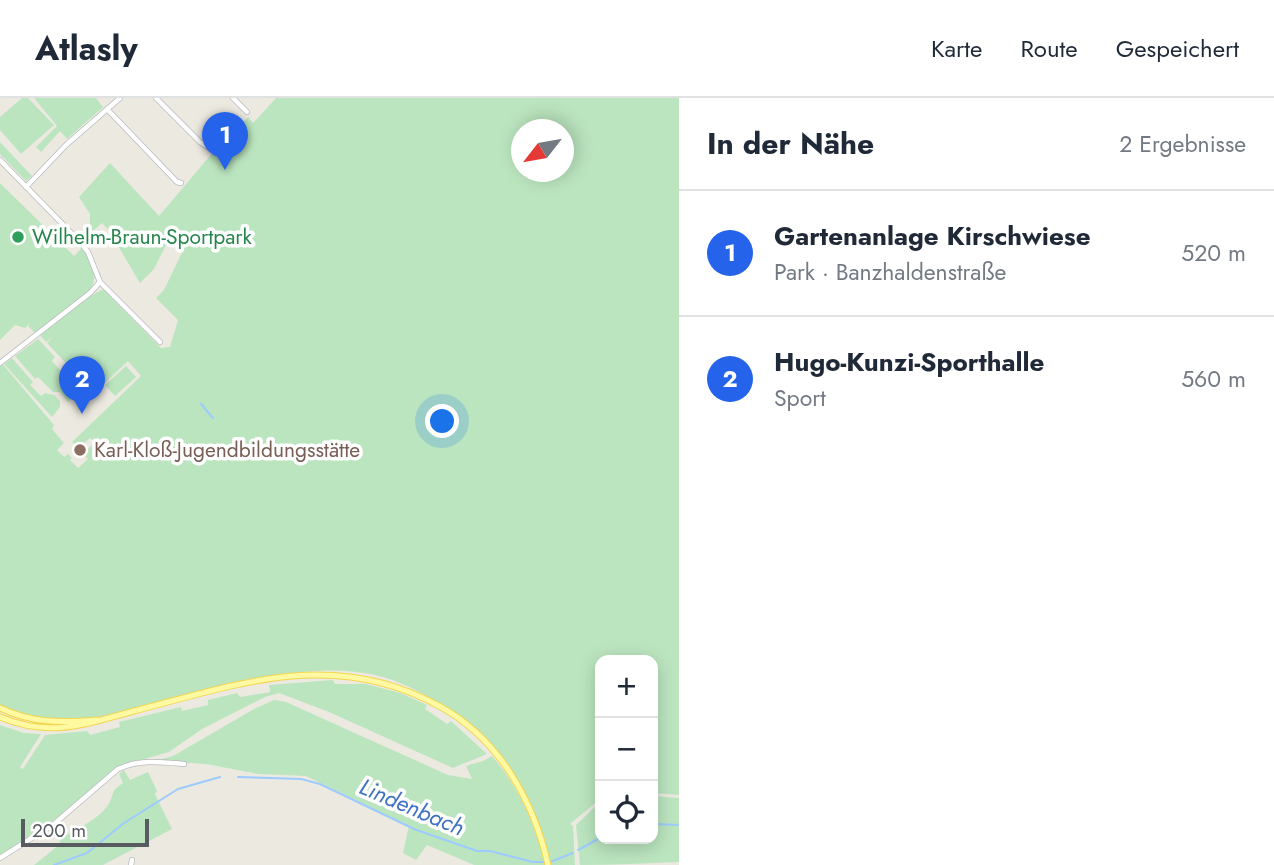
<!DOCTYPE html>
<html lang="de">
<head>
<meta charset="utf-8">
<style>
	:root { --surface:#fff; --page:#f6f6f7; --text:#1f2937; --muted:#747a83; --line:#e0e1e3; --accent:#2563eb }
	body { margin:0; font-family:Jost,sans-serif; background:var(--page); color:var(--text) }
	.controls { position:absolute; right:21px; bottom:21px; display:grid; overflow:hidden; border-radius:14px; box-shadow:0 4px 18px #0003 }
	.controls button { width:63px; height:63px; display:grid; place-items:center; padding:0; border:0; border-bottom:2px solid var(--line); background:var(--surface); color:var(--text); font:35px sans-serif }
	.compass { position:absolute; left:511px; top:21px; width:63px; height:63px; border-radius:50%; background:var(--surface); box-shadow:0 4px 18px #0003; rotate:239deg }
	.scale { position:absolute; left:21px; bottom:18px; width:128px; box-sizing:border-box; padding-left:7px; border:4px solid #585b61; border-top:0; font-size:19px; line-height:24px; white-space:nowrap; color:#585b61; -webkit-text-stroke:5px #fff; paint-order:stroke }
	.you { position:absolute; left:443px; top:324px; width:24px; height:24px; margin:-18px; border:5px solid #fff; border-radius:50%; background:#1a73e8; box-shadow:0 0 0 10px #1a73e833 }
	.badge { display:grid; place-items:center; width:46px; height:46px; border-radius:50%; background:var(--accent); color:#fff; font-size:23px; font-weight:700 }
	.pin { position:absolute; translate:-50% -58px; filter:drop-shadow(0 2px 4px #0008) }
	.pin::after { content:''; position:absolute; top:37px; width:24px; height:21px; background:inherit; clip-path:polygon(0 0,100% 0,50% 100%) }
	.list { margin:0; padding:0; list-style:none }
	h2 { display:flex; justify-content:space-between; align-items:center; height:91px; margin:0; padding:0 28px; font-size:30px }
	h2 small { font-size:23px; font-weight:400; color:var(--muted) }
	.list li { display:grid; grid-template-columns:46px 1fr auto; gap:21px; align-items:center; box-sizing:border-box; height:126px; padding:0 28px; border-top:2px solid var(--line) }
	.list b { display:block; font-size:26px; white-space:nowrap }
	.list p { margin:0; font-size:23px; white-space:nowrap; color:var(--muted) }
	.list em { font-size:23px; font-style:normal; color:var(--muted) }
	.icon { flex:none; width:38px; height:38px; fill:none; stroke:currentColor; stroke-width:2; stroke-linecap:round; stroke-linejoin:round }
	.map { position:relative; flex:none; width:679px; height:767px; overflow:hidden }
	header { display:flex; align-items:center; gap:42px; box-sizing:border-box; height:98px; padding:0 35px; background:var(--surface); border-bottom:2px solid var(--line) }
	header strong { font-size:33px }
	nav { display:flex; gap:38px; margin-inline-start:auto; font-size:24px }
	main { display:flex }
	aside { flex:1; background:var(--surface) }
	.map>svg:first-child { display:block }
</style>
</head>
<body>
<header>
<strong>Atlasly</strong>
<nav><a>Karte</a><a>Route</a><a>Gespeichert</a></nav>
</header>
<main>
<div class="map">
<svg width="679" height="767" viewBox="0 0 679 767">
	<rect width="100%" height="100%" fill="#eceae0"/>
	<!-- green -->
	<path fill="#bbe5bf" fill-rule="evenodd" d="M 22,0 L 28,0 L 54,27 L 21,56 L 0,32 L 0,19 Z
		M 34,0 L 96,0 L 103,9 L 67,41 L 60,33 L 41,54 L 36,49 L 57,28 Z
		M 276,0 L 679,0 L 679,697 L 653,695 L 653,562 L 600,562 L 600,701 L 570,726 L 573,728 L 575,767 L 474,767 L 427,747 L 416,762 L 403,755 L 409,728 L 306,678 L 258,676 L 206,666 L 154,663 L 173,658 L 254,611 L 274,602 L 286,604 L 448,677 L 472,681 L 466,668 L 483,663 L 492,658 C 517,687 531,718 542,754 L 547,757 C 542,741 538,725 533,711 C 517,671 475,626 439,605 C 419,593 398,582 375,577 C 299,561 218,591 145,609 C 98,621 45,631 0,607 L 0,263 L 54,327 L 52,331 L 64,345 L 57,352 L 64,359 L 68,356 L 72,360 L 70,362 L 78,370 L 88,361 L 81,354 L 83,351 L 86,353 L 95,344 L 90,340 L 80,349 L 72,344 L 141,278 L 128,263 L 94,295 L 47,245 L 52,240 L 46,244 L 40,237 L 77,206 L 103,191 L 161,250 L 170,249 L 178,222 L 156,200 L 164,192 L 187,144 L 173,133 L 154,171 L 140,185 L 108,131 L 102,125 L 86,139 L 81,134 L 90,125 L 90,116 L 79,99 L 110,65 L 159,118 L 209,59 L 248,19 L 253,25 ZM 522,32 L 564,32 L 564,74 L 522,74 Z
		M 0,44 L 32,78 L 26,83 L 0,56 Z
		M 0,85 L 74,158 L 81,151 L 65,135 L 68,133 C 80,146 103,170 91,190 C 85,199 45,226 35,235 L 28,228 L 30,225 L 25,230 L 15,227 L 0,242 Z
		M 38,241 L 55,259 L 52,263 L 74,288 L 79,285 L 84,291 L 78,299 L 66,287 L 75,298 L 68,304 L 60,294 L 53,294 L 38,279 L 35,281 L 15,258 Z
		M 12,260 L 33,284 L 30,287 L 41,298 L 45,295 L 54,297 L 60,303 L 60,309 L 52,319 L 4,266 Z
		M 126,268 L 136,279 L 115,298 L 105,287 Z
		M 333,582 L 335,586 L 366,586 L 400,595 L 427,607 L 425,611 L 447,626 L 451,623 L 487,656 L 453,670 L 329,614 L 279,595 L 265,599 L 202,631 L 169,654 L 116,669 L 52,724 L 0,758 L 0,627 L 24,635 L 41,636 L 20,669 L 23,671 L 45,637 L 87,633 L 90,637 L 120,629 L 119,624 L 181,609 L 182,613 L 208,607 L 208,602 L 237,595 L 240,599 L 270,594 L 269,587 Z
		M 124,672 L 130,682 L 148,674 L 157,693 L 155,696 L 172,731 L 103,767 L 34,767 L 59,747 L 61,740 C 75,732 98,722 108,707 C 116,695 108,695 123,685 L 119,676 Z
		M 653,698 L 679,700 L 679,764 C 647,765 614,767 580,767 L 576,727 L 600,704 L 600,741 L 653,741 Z"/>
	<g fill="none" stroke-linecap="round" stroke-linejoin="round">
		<!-- stream -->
		<path stroke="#9dcbff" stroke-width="2" d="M 201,306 L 213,320
			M 238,679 L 301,681 L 320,686 L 414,731 L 477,753 L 490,753 L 533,764 L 550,764 L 573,755
			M 653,726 L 679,727
			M 578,752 L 600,740
			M 54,767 L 87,755 L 124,725 L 178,691 L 220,679"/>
		<!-- minor casing -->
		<g stroke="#b8b9bf" stroke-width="6">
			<path id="minor" d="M 156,0 L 200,44 L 209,50
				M 233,0 L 247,14
				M 107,11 L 177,84 L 181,85
				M 0,62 L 81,145 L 88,154 L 100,184 L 160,244
				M 26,89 L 66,47 L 120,0
				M 0,265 L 90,195 L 100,184
				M 0,760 L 54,726 L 118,671 C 140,661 162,664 184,666
				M 131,767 L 132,762"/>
		</g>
		<!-- major casing -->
		<g stroke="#f3d552" stroke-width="7">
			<path id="major" d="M 0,610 C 31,625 62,625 96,622
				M 0,619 C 50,640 85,626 134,613 C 242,585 336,550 441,609 C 500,642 534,704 548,767"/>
		</g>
		<!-- minor -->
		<use href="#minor" stroke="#fff" stroke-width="4.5"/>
		<!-- major -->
		<use href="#major" stroke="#fff9a2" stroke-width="5"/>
	</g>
	<!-- markers -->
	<circle fill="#2e9e5b" stroke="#fff" stroke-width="2.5" cx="18" cy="139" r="7"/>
	<circle fill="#8d6e63" stroke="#fff" stroke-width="2.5" cx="80" cy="352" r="7"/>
	<g text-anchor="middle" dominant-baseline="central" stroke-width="7" stroke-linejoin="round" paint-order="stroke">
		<!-- leisure labels -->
		<g font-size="21" fill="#27864d" stroke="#fff" text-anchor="start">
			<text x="32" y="139">Wilhelm-Braun-Sportpark</text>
		</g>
		<!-- education labels -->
		<g font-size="21" fill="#785e54" stroke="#fff" text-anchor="start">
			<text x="94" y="352">Karl-Kloß-Jugendbildungsstätte</text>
		</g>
		<!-- water labels -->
		<g font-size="23" font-style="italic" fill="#3f72c3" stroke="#fff">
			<text transform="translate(412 709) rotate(23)">Lindenbach</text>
		</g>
	</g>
</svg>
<div class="controls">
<button>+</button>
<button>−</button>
<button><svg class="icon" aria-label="locate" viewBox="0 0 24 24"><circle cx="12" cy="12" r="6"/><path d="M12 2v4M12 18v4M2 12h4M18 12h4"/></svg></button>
</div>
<svg class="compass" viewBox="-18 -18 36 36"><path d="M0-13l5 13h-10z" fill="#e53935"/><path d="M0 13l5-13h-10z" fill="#747a83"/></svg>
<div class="scale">200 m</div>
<div class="you"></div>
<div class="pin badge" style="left:225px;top:72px">1</div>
<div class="pin badge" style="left:82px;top:316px">2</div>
</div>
<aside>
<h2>In der Nähe<small>2 Ergebnisse</small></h2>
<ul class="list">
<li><span class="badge">1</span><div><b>Gartenanlage Kirschwiese</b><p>Park · Banzhaldenstraße</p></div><em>520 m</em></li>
<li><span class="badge">2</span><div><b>Hugo-Kunzi-Sporthalle</b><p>Sport</p></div><em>560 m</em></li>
</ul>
</aside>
</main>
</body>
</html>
